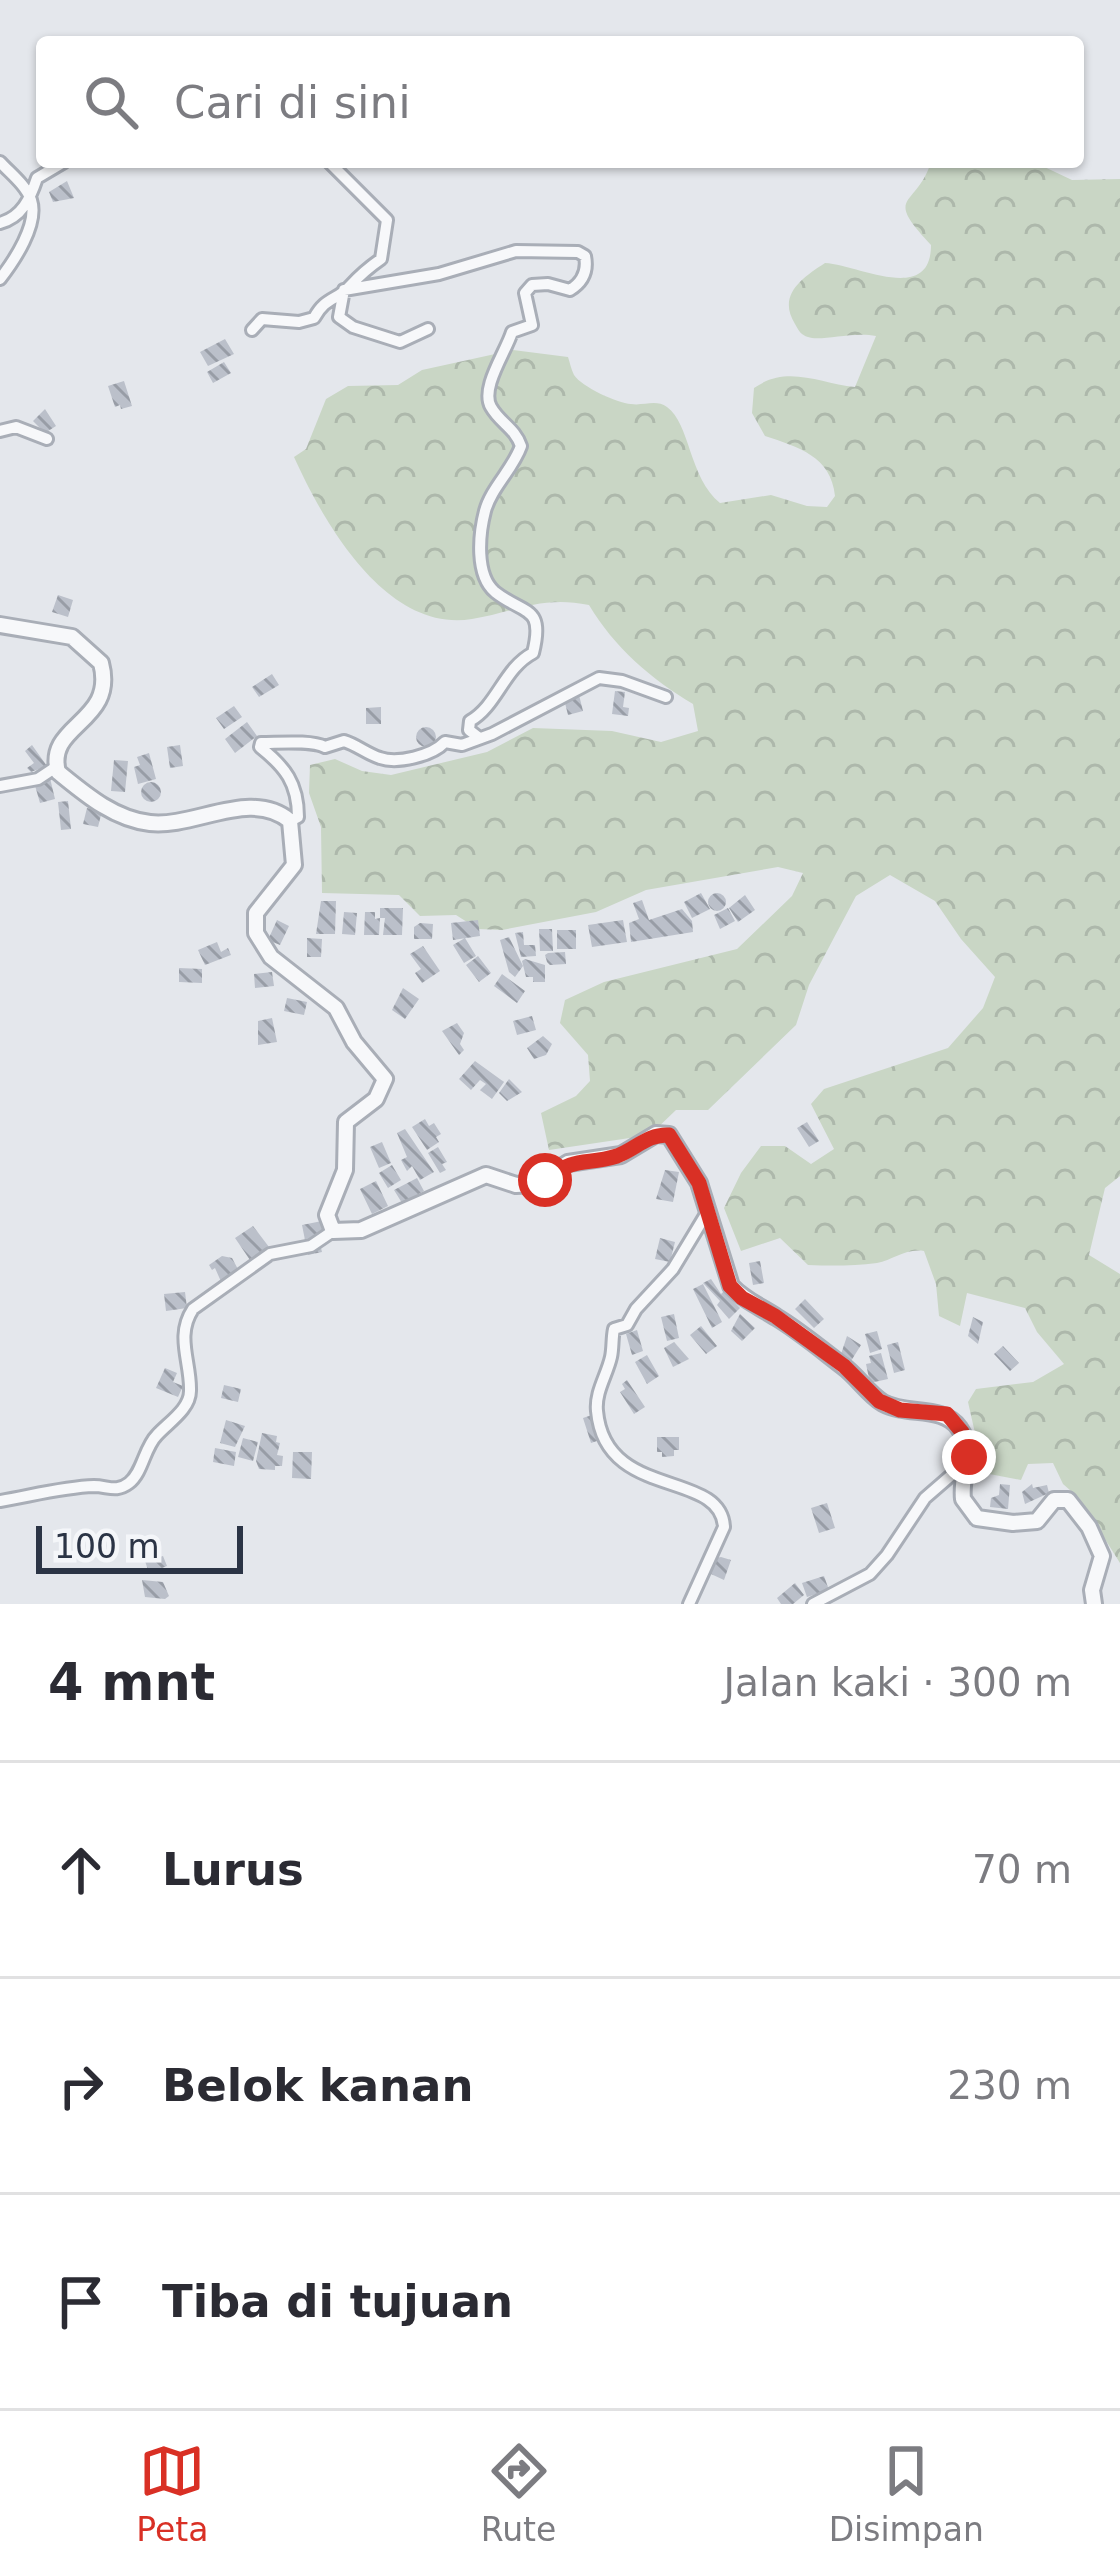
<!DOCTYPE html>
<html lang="id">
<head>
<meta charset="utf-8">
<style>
	:root { --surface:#fff; --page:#f7f7f7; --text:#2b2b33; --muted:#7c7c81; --line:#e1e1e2; --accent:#d93025 }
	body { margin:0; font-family:"DejaVu Sans",sans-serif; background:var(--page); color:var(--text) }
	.scale { position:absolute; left:36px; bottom:30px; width:207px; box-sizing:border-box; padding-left:12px; border:6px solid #2b3445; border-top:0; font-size:33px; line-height:42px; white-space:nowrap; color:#2b3445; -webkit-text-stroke:9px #f4f6f9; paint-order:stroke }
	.stop { position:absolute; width:36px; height:36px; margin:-27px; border:9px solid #d93025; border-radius:50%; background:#fff }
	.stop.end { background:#d93025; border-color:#fff; box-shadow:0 3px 12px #0008 }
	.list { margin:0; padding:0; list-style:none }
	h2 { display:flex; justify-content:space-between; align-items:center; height:156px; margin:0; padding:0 48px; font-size:51px }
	h2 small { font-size:39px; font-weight:400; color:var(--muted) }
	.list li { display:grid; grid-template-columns:78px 1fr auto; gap:36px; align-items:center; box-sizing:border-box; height:216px; padding:0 48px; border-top:3px solid var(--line) }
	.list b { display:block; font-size:45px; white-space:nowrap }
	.list em { font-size:39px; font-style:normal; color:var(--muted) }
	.icon { flex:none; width:66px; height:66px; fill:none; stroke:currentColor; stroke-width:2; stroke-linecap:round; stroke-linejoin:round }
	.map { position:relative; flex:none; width:1120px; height:1604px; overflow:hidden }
	.search { position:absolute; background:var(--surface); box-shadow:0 3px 9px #0004; left:36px; right:36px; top:36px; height:132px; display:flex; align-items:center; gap:30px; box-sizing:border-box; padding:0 42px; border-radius:12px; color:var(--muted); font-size:45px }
	.sheet { height:804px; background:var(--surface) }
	nav { display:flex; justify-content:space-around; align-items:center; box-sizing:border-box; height:168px; border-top:3px solid var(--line); background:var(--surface); font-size:33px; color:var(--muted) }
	nav a { display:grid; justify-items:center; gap:6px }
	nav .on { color:var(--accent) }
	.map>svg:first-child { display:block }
</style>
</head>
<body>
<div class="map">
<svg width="1120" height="1604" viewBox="0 0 1120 1604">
	<defs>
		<pattern id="forest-crowns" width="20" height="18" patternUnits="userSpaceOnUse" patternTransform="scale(3)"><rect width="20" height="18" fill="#c9d6c5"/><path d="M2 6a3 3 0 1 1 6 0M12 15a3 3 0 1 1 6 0" fill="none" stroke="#adb8ab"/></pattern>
		<pattern id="building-back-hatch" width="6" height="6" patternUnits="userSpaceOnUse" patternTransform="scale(3)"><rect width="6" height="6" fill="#bbc0ca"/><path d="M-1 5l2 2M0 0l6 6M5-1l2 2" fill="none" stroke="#989da6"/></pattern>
	</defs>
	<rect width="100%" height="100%" fill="#e4e7ec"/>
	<!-- forest -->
	<path fill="url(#forest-crowns)" d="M 931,162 L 1036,163 L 1072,180 L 1120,179 L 1120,1176 L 1105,1188 L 1089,1255 L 1120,1274 L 1120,1563 L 1079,1498 L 1063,1484 L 1053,1463 L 1028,1464 L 1021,1480 L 984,1473 L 968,1402 L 976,1389 L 1033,1382 L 1064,1364 L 1037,1332 L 1025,1308 L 967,1293 L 960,1326 L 939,1316 L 936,1284 L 924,1251 C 906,1248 893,1260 877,1263 C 854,1266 831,1266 808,1265 L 780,1238 L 741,1251 L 724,1208 L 741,1173 L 761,1146 L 785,1146 L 811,1164 L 834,1149 L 811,1104 L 824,1089 L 948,1048 L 983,1008 L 995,977 L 961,939 L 935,901 L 890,875 L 856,896 L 809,985 L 796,1025 L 708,1110 L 676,1110 L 650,1135 L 549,1150 L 541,1113 L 576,1096 L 590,1081 L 588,1055 L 560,1023 L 565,1000 L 604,982 L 737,949 L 792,896 L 803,873 L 778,867 L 646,890 L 596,912 L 502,930 L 478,929 L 456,915 L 420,916 L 399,895 L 322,893 L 321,827 L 309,793 L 310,765 L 335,759 L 362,771 L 391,775 L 487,752 L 533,728 L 612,731 L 661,742 L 698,731 L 693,704 C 651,679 614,647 589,605 C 541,595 516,612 472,619 C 386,633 324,523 294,457 L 306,449 L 326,399 L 348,386 L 398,385 L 422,370 L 513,350 L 568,357 C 570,363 571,369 574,375 C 582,387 617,403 631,404 C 644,406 656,399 667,407 C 690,423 689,478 720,503 L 771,495 L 807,506 L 827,507 L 835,496 C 831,456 798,447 765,436 L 752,413 L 754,388 C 788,364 820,384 855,387 L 876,336 C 853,331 820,342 808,337 C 801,335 799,331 795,324 C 777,295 802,278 825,263 C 859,265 931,305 931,245 C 882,193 916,209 931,162 Z"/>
	<!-- building -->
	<path fill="url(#building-back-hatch)" d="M 67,181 L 74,198 L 53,202 L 49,192 Z
		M 225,339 L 234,354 L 208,366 L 200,352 Z
		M 224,362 L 231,373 L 213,383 L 207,372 Z
		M 124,381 L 132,406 L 121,409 L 120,405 L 115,407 L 108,386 Z
		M 45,409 L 56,426 L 45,433 L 33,421 Z
		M 58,595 L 73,600 L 68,617 L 52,612 Z
		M 272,674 L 279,685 L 259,697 L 252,687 Z
		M 615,691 L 625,692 L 623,707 L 629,708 L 628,716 L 612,714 Z
		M 579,695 L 583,711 L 568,715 L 564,699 Z
		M 234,706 L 242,717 L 224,729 L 216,718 Z
		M 381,707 L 381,724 L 366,724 L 366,708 Z
		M 247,722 L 257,736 L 235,753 L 225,739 Z
		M416 737a10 10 0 1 1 20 0a10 10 0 1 1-20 0Z
		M 32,745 L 47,766 L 31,772 L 27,768 L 34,763 L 25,751 Z
		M 180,745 L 183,766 L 170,768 L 167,747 Z
		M 149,753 L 156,779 L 138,784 L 134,767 L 140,765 L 137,757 Z
		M 114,760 L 128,761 L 125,792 L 111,791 Z
		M 50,778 L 55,799 L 40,803 L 34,782 Z
		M141 792a10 10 0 1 1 20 0a10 10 0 1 1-20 0Z
		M 68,801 L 71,829 L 61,830 L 58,802 Z
		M 87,808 L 102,811 L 98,827 L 83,824 Z
		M 701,893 L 710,909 L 692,918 L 684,902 Z
		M708 902a9 9 0 1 1 18 0a9 9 0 1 1-18 0Z
		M 745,895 L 755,910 L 738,922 L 729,908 Z
		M 642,900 L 649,920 L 682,909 L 692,921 L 693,932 L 631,942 L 629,923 L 639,919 L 633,903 Z
		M 321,901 L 336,901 L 335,934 L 316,934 Z
		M 380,908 L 403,908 L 402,935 L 383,935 L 385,918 L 380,918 Z
		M 728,908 L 735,921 L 720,929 L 714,915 Z
		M 344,912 L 357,913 L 355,935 L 342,934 Z
		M 365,912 L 375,912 L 375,919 L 380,918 L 379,935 L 364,935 Z
		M 277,920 L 289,926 L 280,945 L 268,940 Z
		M 478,920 L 480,936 L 453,940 L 451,923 Z
		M 623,920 L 627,942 L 592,947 L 588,925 Z
		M 420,923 L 433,924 L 432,939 L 414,939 L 414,927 Z
		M 539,929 L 552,929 L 553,951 L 540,951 Z
		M 557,930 L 576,930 L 576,949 L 557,949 Z
		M 523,932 L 524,945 L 535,945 L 536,956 L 521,957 L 515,933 Z
		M 509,937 L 523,966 L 515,977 L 509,972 L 500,940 Z
		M 307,938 L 322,939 L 321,957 L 307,957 Z
		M 465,938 L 476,956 L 464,963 L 453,945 Z
		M 217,942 L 221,952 L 228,948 L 231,955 L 205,965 L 198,950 Z
		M 423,946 L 440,971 L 422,983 L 415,973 L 421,969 L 410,954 Z
		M 565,952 L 566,964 L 550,965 L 547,962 L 545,955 L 548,953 Z
		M 478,956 L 491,973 L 479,982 L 466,965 Z
		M 525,959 L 545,965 L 545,982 L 533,982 L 533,977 L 526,977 L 522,961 Z
		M 179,968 L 202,969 L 202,983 L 179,982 Z
		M 272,972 L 274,986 L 255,988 L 254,974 Z
		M 502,974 L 525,991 L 517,1003 L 494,986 Z
		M 403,988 L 419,999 L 405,1019 L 392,1010 Z
		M 287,998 L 307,1002 L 304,1015 L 284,1011 Z
		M 532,1016 L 536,1030 L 517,1035 L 513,1021 Z
		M 272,1018 L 277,1042 L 258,1045 L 258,1021 Z
		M 457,1023 L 464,1033 L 460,1044 L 464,1050 L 459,1055 L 442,1031 Z
		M 543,1036 L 552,1044 L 546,1055 L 534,1059 L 527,1048 Z
		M 475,1061 L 504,1082 L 492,1099 L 480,1090 L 486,1084 L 480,1080 L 471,1090 L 459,1079 Z
		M 509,1079 L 522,1092 L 507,1101 L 499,1093 Z
		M 425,1119 L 429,1126 L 434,1123 L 441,1134 L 436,1137 L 439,1142 L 427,1150 L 412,1127 Z
		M 807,1122 L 819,1141 L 809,1147 L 797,1128 Z
		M 405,1129 L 434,1172 L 420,1180 L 412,1166 L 407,1171 L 401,1160 L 407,1157 L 397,1133 Z
		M 382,1142 L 391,1163 L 379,1168 L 370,1147 Z
		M 438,1147 L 447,1162 L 442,1164 L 446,1170 L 440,1173 L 428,1153 Z
		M 392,1165 L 401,1180 L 388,1188 L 379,1173 Z
		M 665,1170 L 679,1172 L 673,1202 L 656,1199 Z
		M 417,1178 L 424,1191 L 402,1203 L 394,1190 Z
		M 376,1181 L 388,1206 L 372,1214 L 360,1189 Z
		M 322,1221 L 328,1242 L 320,1244 L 322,1252 L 308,1255 L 302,1225 Z
		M 253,1226 L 269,1247 L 250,1260 L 235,1238 Z
		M 660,1238 L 675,1242 L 670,1262 L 655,1259 Z
		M 222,1256 L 232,1258 L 240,1273 L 223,1286 L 215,1268 L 212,1270 L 209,1265 Z
		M 760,1261 L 764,1283 L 753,1285 L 749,1263 Z
		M 711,1279 L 721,1294 L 724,1291 L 740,1308 L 729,1319 L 717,1305 L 720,1301 L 703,1283 Z
		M 703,1284 L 722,1322 L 712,1328 L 693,1289 Z
		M 185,1292 L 187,1308 L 166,1311 L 164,1294 Z
		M 805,1299 L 824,1319 L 814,1328 L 795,1309 Z
		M 674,1314 L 679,1338 L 667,1341 L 661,1317 Z
		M 740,1314 L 755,1328 L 742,1341 L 731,1331 Z
		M 973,1317 L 983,1322 L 978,1344 L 968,1336 Z
		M 701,1326 L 717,1346 L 706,1354 L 690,1335 Z
		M 637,1330 L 643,1351 L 632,1355 L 626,1334 Z
		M 877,1331 L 882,1349 L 870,1353 L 865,1334 Z
		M 847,1336 L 861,1345 L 851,1361 L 841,1354 Z
		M 674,1342 L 689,1359 L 673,1367 L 664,1348 Z
		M 898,1342 L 905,1370 L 894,1373 L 887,1345 Z
		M 1003,1346 L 1019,1363 L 1010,1371 L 994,1354 Z
		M 881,1353 L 888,1379 L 870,1383 L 866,1364 L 871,1363 L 869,1356 Z
		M 647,1355 L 659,1376 L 647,1384 L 635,1362 Z
		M 165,1368 L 177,1373 L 173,1382 L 183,1386 L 178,1397 L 156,1388 Z
		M 627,1380 L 645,1407 L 634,1414 L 620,1392 L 625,1389 L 622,1384 Z
		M 224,1385 L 241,1389 L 238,1402 L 221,1398 Z
		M 595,1414 L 603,1439 L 591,1443 L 583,1418 Z
		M 226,1420 L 245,1426 L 235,1447 L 220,1443 Z
		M 262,1433 L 277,1436 L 276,1442 L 280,1443 L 277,1455 L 283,1456 L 282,1466 L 275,1466 L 275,1470 L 259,1469 L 256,1461 Z
		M 657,1437 L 679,1437 L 679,1450 L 674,1450 L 674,1456 L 662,1457 L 662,1452 L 657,1452 Z
		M 243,1438 L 258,1442 L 253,1461 L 238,1457 Z
		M 215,1448 L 236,1452 L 234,1466 L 213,1462 Z
		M 293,1452 L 312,1452 L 311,1479 L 292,1478 Z
		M 1000,1484 L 1010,1485 L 1008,1509 L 990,1507 L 991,1498 L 999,1495 Z
		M 1032,1484 L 1033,1488 L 1047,1485 L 1049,1493 L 1025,1504 L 1022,1492 Z
		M 827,1503 L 835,1528 L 819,1533 L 811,1508 Z
		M 154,1551 L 156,1558 L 163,1556 L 167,1566 L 149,1573 L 143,1555 Z
		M 721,1557 L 731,1560 L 724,1580 L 711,1574 L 716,1558 Z
		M 824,1576 L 829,1590 L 807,1597 L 802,1583 Z
		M 142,1580 L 163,1582 L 169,1596 L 165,1599 L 145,1597 Z
		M 795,1583 L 804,1595 L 793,1604 L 781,1604 L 777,1598 Z"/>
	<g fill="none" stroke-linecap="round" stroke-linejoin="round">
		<!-- minor casing -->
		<g stroke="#a9aeb7" stroke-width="16">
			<path id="minor" d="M 0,162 C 10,173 26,185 31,200 C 39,224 14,261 0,279
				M 0,223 C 22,217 30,199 37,178 L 64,162
				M 428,329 L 400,342 L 353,327 L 339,317 L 344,290 L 439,274 L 516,251 L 578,252 L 585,256 C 588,271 583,282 570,290 L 548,284 L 532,285 L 525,293 L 532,325 L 512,332 C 506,352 480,388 491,407 C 500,423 515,428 521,446 C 513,469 491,488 485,511 C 479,534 475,575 495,592 C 524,615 545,605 533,653 C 504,668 497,706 470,721 L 469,730 L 478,737
				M 252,330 L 262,319 L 299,322 L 314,318 C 326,296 337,301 351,285 C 361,274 368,268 381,259 L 387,220 L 329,162
				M 0,431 L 16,427 L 47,439
				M 0,786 L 38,779 L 56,767
				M 290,821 L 298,817 C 298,783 285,767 260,747 L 261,743 C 279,743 311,740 325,747 L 344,741 C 357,745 367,754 380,758 C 397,764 432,756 445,742 L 462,745 L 492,734 L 599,678 L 622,681 L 666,697
				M 0,1501 C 30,1496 63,1487 94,1486 C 108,1486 116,1493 129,1483 C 143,1472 144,1448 157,1435 C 169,1422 190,1409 190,1391 C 191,1362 175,1336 193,1309 L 270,1254 L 311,1246 L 333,1231
				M 689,1604 L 724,1527 C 721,1469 605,1501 597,1411 C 595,1392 607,1375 611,1357 C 613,1348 612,1338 614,1329 L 627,1325 L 636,1309 L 673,1269 L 708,1211
				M 813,1604 L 870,1574 L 887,1555 L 925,1498 L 955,1472 L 962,1454"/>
		</g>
		<!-- tertiary casing -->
		<g stroke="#a9aeb7" stroke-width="20">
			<path id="tertiary" d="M 0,625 L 72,637 L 101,663 C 117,723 45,724 58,772 C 85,794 114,819 150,823 C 195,828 251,788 290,821 L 294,865 L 256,913 L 256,933 L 271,957 L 336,1008 L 354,1042 L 385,1079 L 376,1099 L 346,1122 L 345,1170 L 327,1215 L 333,1231 L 361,1230 L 486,1175 L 516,1185 L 534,1184 L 568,1163 L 621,1155 L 656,1134 L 669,1135 L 699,1183 L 731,1286 C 744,1300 759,1306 776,1317 C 798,1330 822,1350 843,1366 C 857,1376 868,1394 883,1403 C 907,1416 943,1405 959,1428 C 976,1452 960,1472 963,1499 L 977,1518 L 1013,1523 L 1037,1521 L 1054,1500 L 1068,1500 L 1089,1527 L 1102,1556 L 1092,1590 L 1094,1604"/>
		</g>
		<!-- minor -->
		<use href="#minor" stroke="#f7f8fa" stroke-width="10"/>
		<!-- tertiary -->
		<use href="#tertiary" stroke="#f7f8fa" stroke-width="14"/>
	</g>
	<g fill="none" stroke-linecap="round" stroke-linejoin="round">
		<!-- route -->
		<path stroke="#d93025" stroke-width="15" d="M 545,1180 C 577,1155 585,1166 617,1156 C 636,1149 647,1134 669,1135 L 699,1183 L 730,1286 L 742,1298 L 775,1316 L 844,1366 L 879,1401 L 900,1410 L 947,1414 L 962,1432 L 969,1457"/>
	</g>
</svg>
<div class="scale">100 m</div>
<div class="stop" style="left:545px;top:1180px"></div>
<div class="stop end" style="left:969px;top:1457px"></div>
<div class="search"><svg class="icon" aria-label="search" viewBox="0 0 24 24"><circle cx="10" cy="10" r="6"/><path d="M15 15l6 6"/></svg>Cari di sini</div>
</div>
<section class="sheet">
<h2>4 mnt<small>Jalan kaki · 300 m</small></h2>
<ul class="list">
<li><svg class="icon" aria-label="ahead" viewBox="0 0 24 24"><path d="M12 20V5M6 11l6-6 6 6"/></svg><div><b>Lurus</b></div><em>70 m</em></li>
<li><svg class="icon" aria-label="right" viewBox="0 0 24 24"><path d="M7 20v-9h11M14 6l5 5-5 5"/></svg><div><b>Belok kanan</b></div><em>230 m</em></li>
<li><svg class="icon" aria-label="arrive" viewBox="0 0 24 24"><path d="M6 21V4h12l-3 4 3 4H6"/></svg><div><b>Tiba di tujuan</b></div></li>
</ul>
</section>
<nav>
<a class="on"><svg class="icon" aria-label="map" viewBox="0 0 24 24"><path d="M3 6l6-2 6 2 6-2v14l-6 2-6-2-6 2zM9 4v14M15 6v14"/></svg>Peta</a>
<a><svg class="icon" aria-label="directions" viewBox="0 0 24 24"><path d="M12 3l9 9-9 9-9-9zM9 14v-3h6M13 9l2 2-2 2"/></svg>Rute</a>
<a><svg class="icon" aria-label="saved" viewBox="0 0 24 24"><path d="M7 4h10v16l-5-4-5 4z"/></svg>Disimpan</a>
</nav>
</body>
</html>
